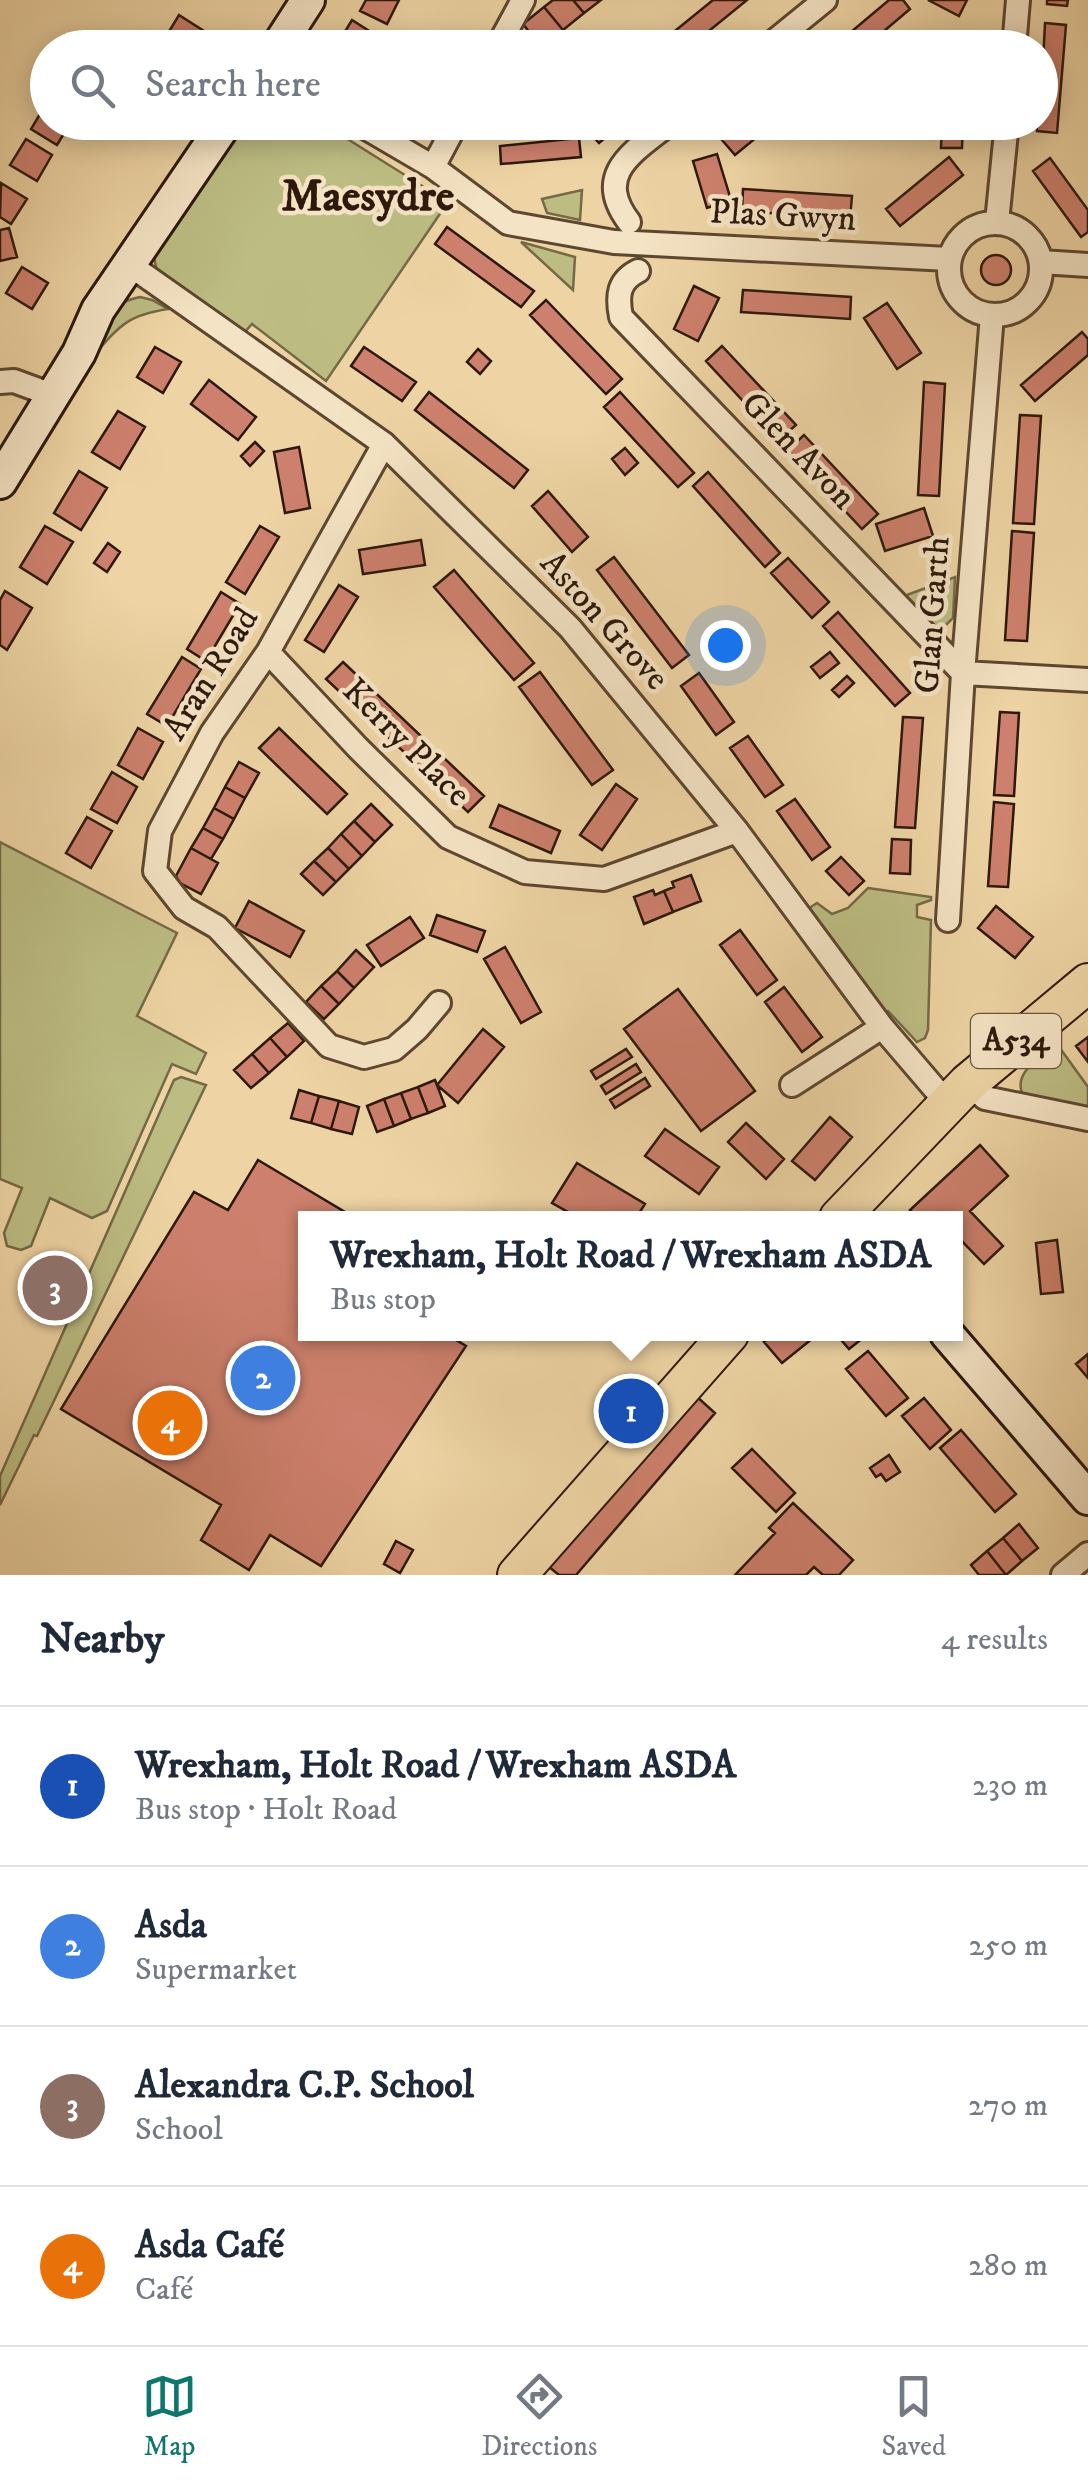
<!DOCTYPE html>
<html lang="en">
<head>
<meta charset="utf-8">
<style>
	:root { --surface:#fff; --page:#f2f2f3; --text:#1f2937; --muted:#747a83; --line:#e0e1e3; --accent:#0f766e }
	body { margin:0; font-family:"IM FELL DW Pica",serif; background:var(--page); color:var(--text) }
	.you { position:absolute; left:725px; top:645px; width:35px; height:35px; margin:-25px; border:8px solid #fff; border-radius:50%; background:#1a73e8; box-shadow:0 0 0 15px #1a73e833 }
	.badge { display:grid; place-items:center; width:65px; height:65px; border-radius:50%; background:var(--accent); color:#fff; font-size:32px; font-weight:700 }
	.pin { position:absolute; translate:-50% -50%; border:5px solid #fff; box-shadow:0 2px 10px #0006 }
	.popup { position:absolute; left:298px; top:1211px; width:665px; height:130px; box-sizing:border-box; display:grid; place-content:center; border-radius:0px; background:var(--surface); filter:drop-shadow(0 2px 8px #0005); font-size:32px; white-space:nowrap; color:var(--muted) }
	.popup b { font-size:38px; color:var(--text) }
	.popup::after { content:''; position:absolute; left:50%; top:100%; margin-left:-20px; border:20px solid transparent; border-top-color:var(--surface) }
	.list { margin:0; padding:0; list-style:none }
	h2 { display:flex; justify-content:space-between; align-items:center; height:130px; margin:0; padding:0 40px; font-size:42px }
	h2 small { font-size:32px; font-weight:400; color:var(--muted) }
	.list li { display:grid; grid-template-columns:65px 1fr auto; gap:30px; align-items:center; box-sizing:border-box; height:160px; padding:0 40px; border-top:2px solid var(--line) }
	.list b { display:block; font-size:38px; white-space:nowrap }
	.list p { margin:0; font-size:32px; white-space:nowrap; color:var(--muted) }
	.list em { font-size:32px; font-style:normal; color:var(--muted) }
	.icon { flex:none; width:55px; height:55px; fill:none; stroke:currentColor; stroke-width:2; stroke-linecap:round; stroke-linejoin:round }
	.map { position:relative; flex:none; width:1088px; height:1575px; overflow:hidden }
	.search { position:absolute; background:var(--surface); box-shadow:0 5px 25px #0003; left:30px; right:30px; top:30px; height:110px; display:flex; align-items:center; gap:25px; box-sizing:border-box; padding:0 35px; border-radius:55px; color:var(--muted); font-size:38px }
	.sheet { height:770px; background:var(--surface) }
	nav { display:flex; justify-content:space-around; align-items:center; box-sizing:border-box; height:140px; border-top:2px solid var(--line); background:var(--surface); font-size:28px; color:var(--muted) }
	nav a { display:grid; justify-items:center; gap:5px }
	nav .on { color:var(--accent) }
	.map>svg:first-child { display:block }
</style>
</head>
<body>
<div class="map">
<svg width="1088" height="1575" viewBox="0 0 1088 1575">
	<rect width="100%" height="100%" fill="#eed4a4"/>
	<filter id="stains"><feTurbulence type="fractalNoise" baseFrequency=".002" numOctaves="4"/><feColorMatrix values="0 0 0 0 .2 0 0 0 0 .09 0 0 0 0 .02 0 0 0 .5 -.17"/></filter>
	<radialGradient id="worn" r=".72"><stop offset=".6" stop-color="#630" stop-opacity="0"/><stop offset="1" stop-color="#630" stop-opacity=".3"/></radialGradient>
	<!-- green -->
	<path fill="#bcbc83" stroke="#746a46" stroke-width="2.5" d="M 232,123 L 322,123 L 448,202 L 326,381 L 252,324 L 243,334 L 162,276 L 156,267 L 153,251 Z
		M 582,190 L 580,220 L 547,213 L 542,199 Z
		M 521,242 L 575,257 L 573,290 Z
		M 140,297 L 152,300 L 168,309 C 129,315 121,324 96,353 C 103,324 108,303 140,297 Z
		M 955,577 L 953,618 L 941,630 L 932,630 L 896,599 Z
		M 0,842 L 177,933 L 137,1016 L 206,1053 L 196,1074 L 172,1064 L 107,1211 L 92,1218 L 50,1198 L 31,1246 L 21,1250 L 7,1246 L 4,1233 L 22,1188 L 0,1179 Z
		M 868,888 L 931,897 L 931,900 L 917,905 L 917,917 L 931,920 L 928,1030 L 925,1038 L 917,1042 L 888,1011 L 875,1017 L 800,914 L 817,903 L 832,914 L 848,908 Z
		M 1057,1044 L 1088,1087 L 1088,1112 L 1023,1096 C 1012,1072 1040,1058 1057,1044 Z
		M 181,1077 L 206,1085 L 37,1436 L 34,1435 L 0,1505 L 0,1476 L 174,1080 Z"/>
	<!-- building -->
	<path fill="#cd806d" stroke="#2d180a" stroke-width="2.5" d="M 366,0 L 399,0 L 387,24 L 360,11 Z
		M 553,0 L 573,0 L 584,13 L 563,30 L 544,7 Z
		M 573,0 L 601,0 L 584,13 Z
		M 713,0 L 747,0 L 688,48 L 654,48 Z
		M 889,0 L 903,0 L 910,9 L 864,48 L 832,48 Z
		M 928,0 L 967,0 L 959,16 Z
		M 1047,0 L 1068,0 L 1067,6 L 1047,4 Z
		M 544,7 L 563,30 L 541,47 L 523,24 Z
		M 179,15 L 207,33 L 198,48 L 159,48 Z
		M 352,20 L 377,36 L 370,48 L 335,48 Z
		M 1045,23 L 1066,25 L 1057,133 L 1037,131 L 1037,122 L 1040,122 Z
		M 946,37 L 967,38 L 966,48 L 945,48 Z
		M 126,41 L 127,48 L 96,48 L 96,47 Z
		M 46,104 L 48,122 L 71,122 L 57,145 L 31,129 Z
		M 590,122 L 624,122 L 599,143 L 585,127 Z
		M 743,122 L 775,122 L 735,155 L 722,140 Z
		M 942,122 L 963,122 L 962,148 L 941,148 Z
		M 579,138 L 581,157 L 501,164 L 500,146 Z
		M 26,139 L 52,155 L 37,181 L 10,165 Z
		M 717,154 L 731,200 L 707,208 L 693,161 Z
		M 949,157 L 963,175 L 900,226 L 886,209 Z
		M 1050,158 L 1088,210 L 1088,232 L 1081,237 L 1033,171 Z
		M 1,183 L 27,199 L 11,224 L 0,217 Z
		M 743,189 L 852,196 L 850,219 L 742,211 Z
		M 447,227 L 534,291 L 521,307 L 435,244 Z
		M 9,228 L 17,257 L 0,261 L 0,230 Z
		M981 270a15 15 0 1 1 30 0a15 15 0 1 1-30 0Z
		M 22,267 L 48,283 L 32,309 L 6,293 Z
		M 694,286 L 719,298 L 698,341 L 674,329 Z
		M 743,290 L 851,297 L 850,319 L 741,312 Z
		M 546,300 L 622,379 L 606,394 L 530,315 Z
		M 887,303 L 921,353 L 897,369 L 864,318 Z
		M 1082,332 L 1088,339 L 1088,355 L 1035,401 L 1021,385 Z
		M 722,346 L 796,425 L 779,440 L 706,361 Z
		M 155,347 L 181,362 L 163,393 L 137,377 Z
		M 364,347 L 416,382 L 402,401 L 351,366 Z
		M 478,349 L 491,361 L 480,374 L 467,362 Z
		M 209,380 L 256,417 L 238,440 L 191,404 Z
		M 924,382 L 945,384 L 939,496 L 918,495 Z
		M 429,392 L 528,470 L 514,488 L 415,410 Z
		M 620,392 L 694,473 L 678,487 L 604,407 Z
		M 118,411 L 145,427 L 120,469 L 92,452 Z
		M 1020,415 L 1041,416 L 1034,524 L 1013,523 Z
		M 804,435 L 878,514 L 862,529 L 788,450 Z
		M 255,442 L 264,451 L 250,466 L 241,456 Z
		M 299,447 L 310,508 L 285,513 L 274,452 Z
		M 625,448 L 638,463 L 625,475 L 612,459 Z
		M 79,471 L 107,488 L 81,530 L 54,513 Z
		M 708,472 L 780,553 L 765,567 L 693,486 Z
		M 548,491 L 588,537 L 572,552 L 532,506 Z
		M 924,508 L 933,536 L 885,551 L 876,524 Z
		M 45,526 L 73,542 L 47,584 L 20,567 Z
		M 260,526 L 279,537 L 245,594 L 226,582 Z
		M 1012,531 L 1034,533 L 1027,641 L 1005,640 Z
		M 421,540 L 425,565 L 363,574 L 359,550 Z
		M 108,543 L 120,552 L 107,572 L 94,563 Z
		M 614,557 L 689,655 L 672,668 L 597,570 Z
		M 788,558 L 829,602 L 812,618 L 771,573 Z
		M 454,570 L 534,663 L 514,680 L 434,587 Z
		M 339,585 L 358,597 L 324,652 L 305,640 Z
		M 5,591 L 32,608 L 7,650 L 0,645 L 0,600 Z
		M 221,592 L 240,604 L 206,661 L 187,649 Z
		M 838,612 L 910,693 L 895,706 L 823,626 Z
		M 830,652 L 839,663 L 820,678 L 811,667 Z
		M 182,657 L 201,669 L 167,726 L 147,714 Z
		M 343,662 L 484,796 L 468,812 L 326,679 Z
		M 540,672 L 613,770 L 592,785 L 519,687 Z
		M 699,673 L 734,722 L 716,735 L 681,686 Z
		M 847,676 L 854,683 L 839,697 L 832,690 Z
		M 1000,712 L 1019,713 L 1014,796 L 994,795 Z
		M 903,717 L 923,718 L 915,828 L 895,827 Z
		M 138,728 L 163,742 L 143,779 L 118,765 Z
		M 279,728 L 347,794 L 327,814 L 259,748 Z
		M 748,736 L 783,785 L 765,797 L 730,748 Z
		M 239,762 L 259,773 L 245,798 L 225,787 Z
		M 112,772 L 137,787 L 117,823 L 91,809 Z
		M 616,784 L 637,799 L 602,850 L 580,835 Z
		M 225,787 L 245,798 L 234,819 L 214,808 Z
		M 795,799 L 830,847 L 812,860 L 777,811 Z
		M 994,802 L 1014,804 L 1008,887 L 988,886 Z
		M 371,804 L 392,825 L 375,842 L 354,821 Z
		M 499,805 L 560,831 L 551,853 L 490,827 Z
		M 214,808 L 234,819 L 223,839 L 203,828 Z
		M 87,817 L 112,831 L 91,868 L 66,853 Z
		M 354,821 L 375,842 L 362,856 L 341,834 Z
		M 203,828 L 223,839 L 211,859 L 191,848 Z
		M 341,834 L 362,856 L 349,869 L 328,848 Z
		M 892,839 L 911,840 L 910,874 L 890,873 Z
		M 191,848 L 218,863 L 201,894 L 180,883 L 176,876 Z
		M 328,848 L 349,869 L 336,882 L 314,861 Z
		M 841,857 L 864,881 L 849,895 L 826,871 Z
		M 314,861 L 336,882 L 323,895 L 301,874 Z
		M 691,875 L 701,901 L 673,912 L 664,891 L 674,887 L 672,882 Z
		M 653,890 L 655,895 L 664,891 L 673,912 L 644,924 L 634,897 Z
		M 249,901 L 304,931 L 290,957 L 235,928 Z
		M 996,906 L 1033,937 L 1015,958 L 978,928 Z
		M 437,915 L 485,931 L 477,952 L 430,935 Z
		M 410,917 L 424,938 L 381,966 L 367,945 Z
		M 740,930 L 777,980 L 757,995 L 720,945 Z
		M 505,947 L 541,1012 L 521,1023 L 484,959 Z
		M 356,950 L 374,967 L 354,988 L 337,971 Z
		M 337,971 L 354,988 L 339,1004 L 321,986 Z
		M 321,986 L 339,1004 L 324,1019 L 306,1002 Z
		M 784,987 L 822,1037 L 802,1052 L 765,1002 Z
		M 678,989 L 755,1091 L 701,1131 L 624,1029 Z
		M 288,1023 L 304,1041 L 287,1057 L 270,1038 Z
		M 483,1029 L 504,1047 L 458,1103 L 437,1085 Z
		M 1088,1037 L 1088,1062 L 1076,1046 Z
		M 270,1038 L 287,1057 L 269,1073 L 252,1054 Z
		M 626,1049 L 632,1057 L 596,1079 L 591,1071 Z
		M 252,1054 L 269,1073 L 251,1088 L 234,1070 Z
		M 636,1064 L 641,1072 L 606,1094 L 601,1086 Z
		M 645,1078 L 650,1086 L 615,1108 L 610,1100 Z
		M 435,1080 L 445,1106 L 428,1113 L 418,1087 Z
		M 418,1087 L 428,1113 L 411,1119 L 401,1093 Z
		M 299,1090 L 319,1096 L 311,1123 L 291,1118 Z
		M 401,1093 L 411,1119 L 394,1126 L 384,1099 Z
		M 319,1096 L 339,1101 L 331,1129 L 311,1123 Z
		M 384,1099 L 394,1126 L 377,1132 L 367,1106 Z
		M 339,1101 L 359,1107 L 352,1134 L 331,1129 Z
		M 830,1117 L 852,1137 L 815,1180 L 792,1161 Z
		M 746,1123 L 784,1159 L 766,1179 L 728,1142 Z
		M 665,1129 L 719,1167 L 699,1194 L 645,1156 Z
		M 980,1145 L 1008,1176 L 970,1211 L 1003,1246 L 984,1264 L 956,1235 L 956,1218 L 918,1218 L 910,1210 Z
		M 258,1160 L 355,1218 L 306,1218 L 306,1334 L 446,1334 L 466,1346 L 321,1566 L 270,1535 L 249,1570 L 201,1540 L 221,1505 L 61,1409 L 194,1192 L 228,1210 Z
		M 577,1163 L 645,1204 L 636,1218 L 579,1218 L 552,1203 Z
		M 1057,1240 L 1063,1292 L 1041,1294 L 1036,1243 Z
		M 774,1334 L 818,1334 L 782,1363 L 764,1342 Z
		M 836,1334 L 868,1334 L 849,1349 Z
		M 868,1351 L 908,1398 L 886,1416 L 846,1369 Z
		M 1088,1354 L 1088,1378 L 1076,1364 Z
		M 695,1395 L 715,1413 L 576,1575 L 559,1575 L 548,1566 Z
		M 924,1398 L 951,1430 L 930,1449 L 902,1416 Z
		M 961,1430 L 1016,1494 L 995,1512 L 940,1448 Z
		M 752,1449 L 795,1493 L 776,1512 L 732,1468 Z
		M 889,1455 L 900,1472 L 886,1481 L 881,1474 L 876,1477 L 870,1468 Z
		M 793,1503 L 853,1560 L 839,1575 L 823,1575 L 814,1567 L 806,1575 L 735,1575 L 775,1533 L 769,1528 Z
		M 1019,1524 L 1038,1548 L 1022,1561 L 1003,1538 Z
		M 1003,1538 L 1022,1561 L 1006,1575 L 987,1551 Z
		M 396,1541 L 413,1550 L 400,1573 L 384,1564 Z
		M 987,1551 L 1006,1575 L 979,1575 L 971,1565 Z"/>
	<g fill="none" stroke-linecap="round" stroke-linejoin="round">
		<!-- street casing -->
		<g stroke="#5d4730" stroke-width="28">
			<path id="street" d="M 497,48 L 523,0
				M 766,48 L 825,0
				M 1014,48 L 1018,0
				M 356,122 L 433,167 L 508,223 L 614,242 L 949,259
				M 433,167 L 457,122
				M 629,222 C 592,173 635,151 671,122
				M 997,222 L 1007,122
				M949 269a46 46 0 1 1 92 0a46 46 0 1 1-92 0Z
				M 1041,262 L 1088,265
				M 130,265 L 384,444 L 570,628 L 737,831 L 882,1027 L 947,1103
				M 638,271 C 618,281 617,296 621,317 L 963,673 L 1088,680
				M 0,382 L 14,381 L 52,395
				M 384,444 L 268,652 L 212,733 L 160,831 L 155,871 L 184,908 L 217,927 L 329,1046 L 364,1057 L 394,1049 L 417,1029 L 439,1003
				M 268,652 L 358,748 L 448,837 L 525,872 L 604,879 L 737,831
				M 948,920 L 963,673 L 992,315
				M 968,1083 L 985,1098 L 1088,1119
				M 792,1085 L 882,1027
				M 1063,1575 L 1088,1554"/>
		</g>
		<!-- secondary casing -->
		<g stroke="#2d180a" stroke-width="38">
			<path id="secondary" d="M 277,48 L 308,0
				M 0,482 L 79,353 L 98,310 L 226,122
				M 947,1334 L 1088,1498"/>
		</g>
		<!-- primary casing -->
		<g stroke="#2d180a" stroke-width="42">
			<path id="primary" d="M 839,1218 L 968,1083 L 1088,983
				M 517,1575 L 729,1334"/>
		</g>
		<!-- street -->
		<use href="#street" stroke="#f4e3c4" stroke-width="22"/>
		<!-- secondary -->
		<use href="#secondary" stroke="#f4e3c4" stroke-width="32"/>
		<!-- primary -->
		<use href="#primary" stroke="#eed4a4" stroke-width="38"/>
	</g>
	<g text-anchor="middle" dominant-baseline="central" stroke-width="9" stroke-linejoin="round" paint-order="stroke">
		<!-- shield labels -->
		<rect fill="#f4e3c4" stroke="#695542" stroke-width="2.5" x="971" y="1014" width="90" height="54" rx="8"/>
		<g font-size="32" font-weight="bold" fill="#2d180a">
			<text x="1016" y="1041">A534</text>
		</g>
		<!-- street labels -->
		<g font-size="35" fill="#2d180a" stroke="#f4e3c4">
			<text transform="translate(783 216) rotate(3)">Plas Gwyn</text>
			<text transform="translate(798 451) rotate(46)">Glen Avon</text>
			<text transform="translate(933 615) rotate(-86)">Glan Garth</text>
			<text transform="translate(604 621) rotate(48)">Aston Grove</text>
			<text transform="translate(211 674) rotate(-58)">Aran Road</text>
			<text transform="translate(406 743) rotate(45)">Kerry Place</text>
		</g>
		<!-- district labels -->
		<g font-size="45" font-weight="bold" fill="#2d180a" stroke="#f4e3c4">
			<text x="368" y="197">Maesydre</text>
		</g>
	</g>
	<rect width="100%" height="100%" filter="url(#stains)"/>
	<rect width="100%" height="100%" fill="url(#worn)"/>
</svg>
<div class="you"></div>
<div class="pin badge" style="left:631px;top:1411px;background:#1a4fb4">1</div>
<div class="popup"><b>Wrexham, Holt Road / Wrexham ASDA</b>Bus stop</div>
<div class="pin badge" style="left:263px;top:1378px;background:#3f7fe0">2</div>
<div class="pin badge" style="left:55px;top:1288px;background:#8d6e63">3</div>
<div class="pin badge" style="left:170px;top:1423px;background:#e8710a">4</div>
<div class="search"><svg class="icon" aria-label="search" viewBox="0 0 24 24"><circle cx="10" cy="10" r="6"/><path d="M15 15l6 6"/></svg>Search here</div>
</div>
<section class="sheet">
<h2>Nearby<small>4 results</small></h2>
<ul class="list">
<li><span class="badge" style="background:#1a4fb4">1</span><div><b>Wrexham, Holt Road / Wrexham ASDA</b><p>Bus stop · Holt Road</p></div><em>230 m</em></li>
<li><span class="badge" style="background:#3f7fe0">2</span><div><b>Asda</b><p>Supermarket</p></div><em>250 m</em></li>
<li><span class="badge" style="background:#8d6e63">3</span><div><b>Alexandra C.P. School</b><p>School</p></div><em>270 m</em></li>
<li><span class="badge" style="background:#e8710a">4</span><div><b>Asda Café</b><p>Café</p></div><em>280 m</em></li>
</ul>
</section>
<nav>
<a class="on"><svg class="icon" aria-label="map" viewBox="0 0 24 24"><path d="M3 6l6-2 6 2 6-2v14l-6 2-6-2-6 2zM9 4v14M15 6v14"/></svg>Map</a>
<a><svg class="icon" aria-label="directions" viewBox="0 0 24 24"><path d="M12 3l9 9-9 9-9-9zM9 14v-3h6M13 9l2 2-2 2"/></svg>Directions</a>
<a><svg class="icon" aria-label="saved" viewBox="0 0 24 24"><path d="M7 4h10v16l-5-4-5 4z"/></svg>Saved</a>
</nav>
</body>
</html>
